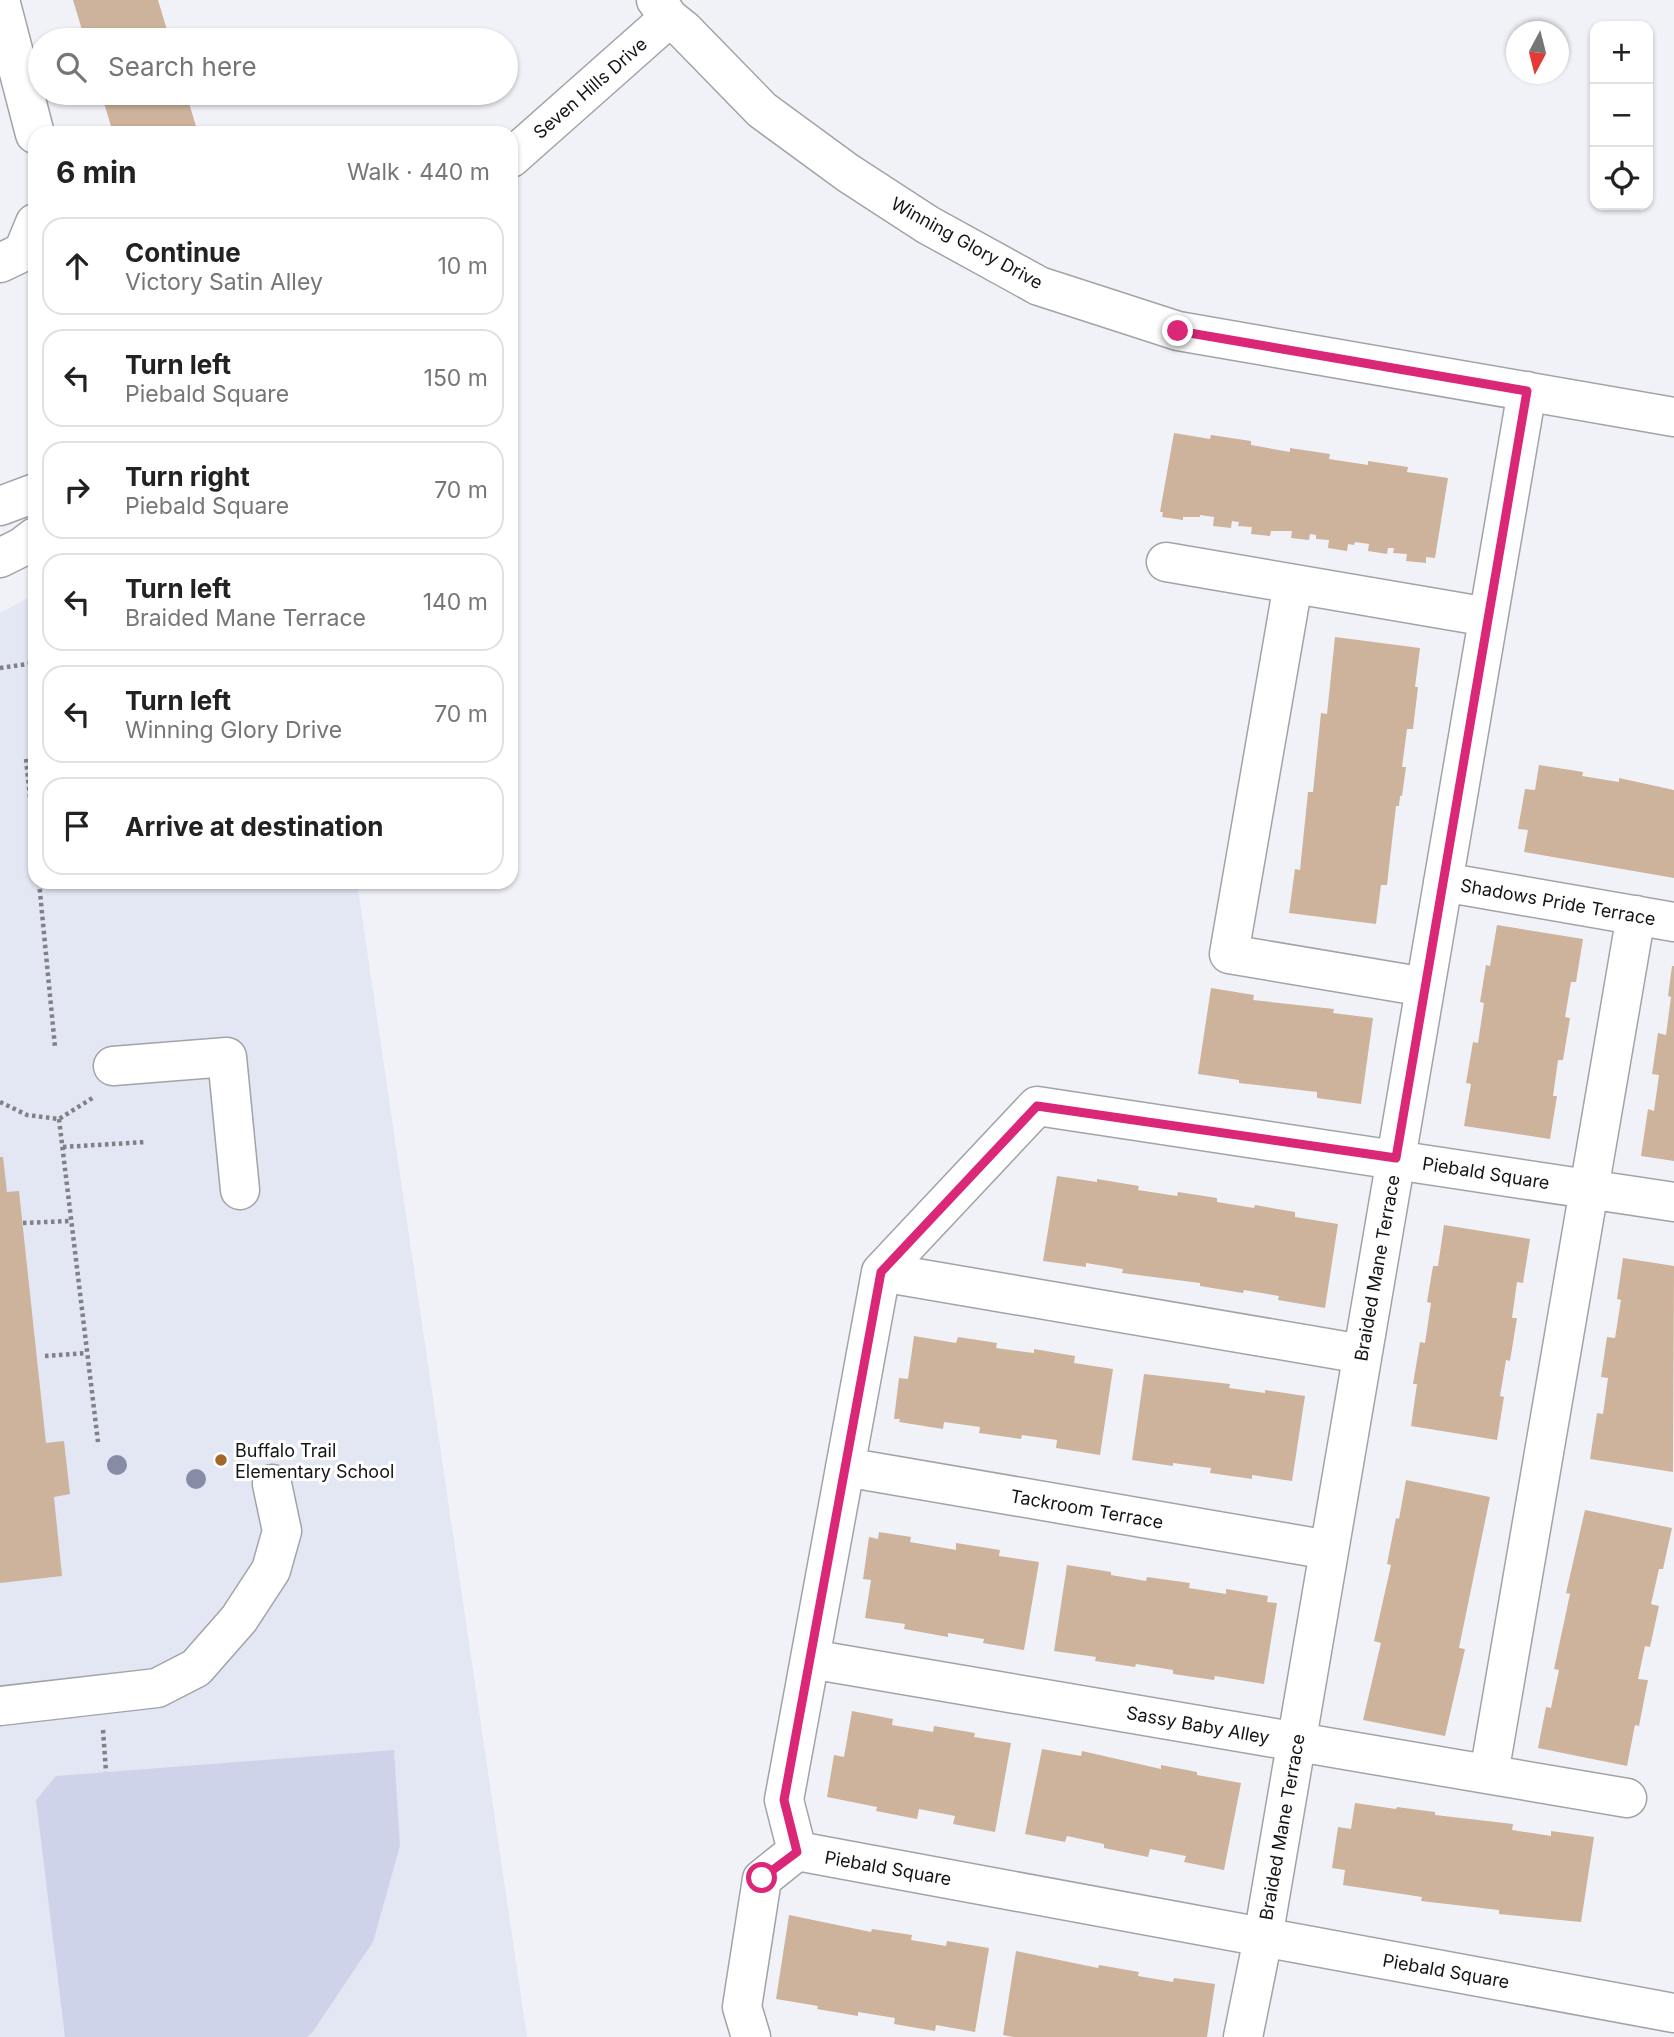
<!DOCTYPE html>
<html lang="en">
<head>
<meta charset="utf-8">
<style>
	:root { --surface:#fff; --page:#f6f6f6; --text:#222; --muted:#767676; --line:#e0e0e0 }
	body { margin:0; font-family:Inter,sans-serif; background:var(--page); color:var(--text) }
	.controls { position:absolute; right:21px; top:21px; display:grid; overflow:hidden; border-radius:14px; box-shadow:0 2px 5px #0004 }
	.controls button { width:63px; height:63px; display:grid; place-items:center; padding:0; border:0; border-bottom:2px solid var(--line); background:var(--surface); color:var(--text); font:35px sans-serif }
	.compass { position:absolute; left:1506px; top:21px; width:63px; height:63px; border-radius:50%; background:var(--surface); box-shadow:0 2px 5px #0004; rotate:187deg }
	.stop { position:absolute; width:21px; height:21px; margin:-16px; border:5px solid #db2777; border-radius:50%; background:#fff }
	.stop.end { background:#db2777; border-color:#fff; box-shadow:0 2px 7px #0008 }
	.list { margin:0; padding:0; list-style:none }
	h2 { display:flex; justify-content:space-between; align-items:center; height:91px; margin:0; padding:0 28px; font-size:30px }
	h2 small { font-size:23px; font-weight:400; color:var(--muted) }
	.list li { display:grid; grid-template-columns:46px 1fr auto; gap:21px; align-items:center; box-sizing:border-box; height:98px; margin:0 14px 14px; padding:0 14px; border:2px solid var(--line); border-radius:21px }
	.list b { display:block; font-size:26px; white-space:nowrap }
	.list p { margin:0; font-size:23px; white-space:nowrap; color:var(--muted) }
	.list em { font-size:23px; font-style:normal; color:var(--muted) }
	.icon { flex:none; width:38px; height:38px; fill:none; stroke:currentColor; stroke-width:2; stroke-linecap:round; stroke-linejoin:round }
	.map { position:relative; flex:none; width:1674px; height:2037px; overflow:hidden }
	.search { position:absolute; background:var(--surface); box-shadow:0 2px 5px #0004; left:28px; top:28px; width:490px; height:77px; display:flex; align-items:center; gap:18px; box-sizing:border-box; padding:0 24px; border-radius:38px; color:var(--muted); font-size:26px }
	.panel { position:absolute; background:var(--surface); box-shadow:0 2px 5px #0004; left:28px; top:126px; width:490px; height:763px; border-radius:21px }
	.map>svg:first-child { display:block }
</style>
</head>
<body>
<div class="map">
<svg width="1674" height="2037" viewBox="0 0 1674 2037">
	<rect width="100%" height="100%" fill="#f1f2f8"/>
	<!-- built -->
	<path fill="#e3e7f4" d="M 35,594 L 35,882 L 357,882 L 527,2037 L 0,2037 L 0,613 Z"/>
	<!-- green -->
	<path fill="#ced3e9" d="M 394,1750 L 400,1846 L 373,1942 L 312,2033 L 307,2037 L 65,2037 L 36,1800 L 56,1776 Z"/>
	<!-- building -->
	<path fill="#cdb39b" d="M 73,0 L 158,0 L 170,40 L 85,40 Z
		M 101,93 L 186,93 L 198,133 L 113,133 Z
		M 1174,433 L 1210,439 L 1211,435 L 1251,441 L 1251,445 L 1290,452 L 1290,448 L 1330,454 L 1329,459 L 1368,465 L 1368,461 L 1408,467 L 1407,472 L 1448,478 L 1435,558 L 1426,557 L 1426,563 L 1406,561 L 1407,554 L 1393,553 L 1394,548 L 1388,548 L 1387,554 L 1368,551 L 1369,544 L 1355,542 L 1354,545 L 1348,544 L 1347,551 L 1328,548 L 1329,540 L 1316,539 L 1316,535 L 1310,534 L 1309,540 L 1291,538 L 1292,531 L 1271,531 L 1270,536 L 1251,534 L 1252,527 L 1238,526 L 1239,522 L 1232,521 L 1231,528 L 1213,526 L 1214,517 L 1200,515 L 1200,517 L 1183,517 L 1183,520 L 1162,517 L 1163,512 L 1160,512 Z
		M 1335,637 L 1420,648 L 1415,687 L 1418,687 L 1413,729 L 1407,729 L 1402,767 L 1406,767 L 1402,796 L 1400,796 L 1399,806 L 1396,806 L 1387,885 L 1381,885 L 1376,924 L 1289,913 L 1295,869 L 1300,870 L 1308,792 L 1313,792 L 1321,713 L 1327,714 Z
		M 1539,765 L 1583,772 L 1582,776 L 1619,782 L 1619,778 L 1674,790 L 1674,878 L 1524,852 L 1528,830 L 1518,829 L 1525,789 L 1535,790 Z
		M 1497,925 L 1583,939 L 1576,982 L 1571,982 L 1565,1017 L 1570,1018 L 1563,1060 L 1558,1060 L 1553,1096 L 1557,1096 L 1550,1139 L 1464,1126 L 1471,1084 L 1466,1083 L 1473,1042 L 1478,1043 L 1484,1003 L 1480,1002 L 1486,965 L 1490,966 Z
		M 1672,966 L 1674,966 L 1674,1161 L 1641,1156 L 1648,1109 L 1654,1111 L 1659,1075 L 1652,1074 L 1658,1033 L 1666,1035 L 1671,997 L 1668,996 Z
		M 1211,988 L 1254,995 L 1253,1000 L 1334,1009 L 1333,1013 L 1373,1018 L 1361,1104 L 1317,1098 L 1317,1092 L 1239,1083 L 1239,1080 L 1198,1074 Z
		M 0,1157 L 3,1157 L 7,1192 L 19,1191 L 46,1443 L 64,1441 L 70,1494 L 54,1497 L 62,1576 L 0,1583 Z
		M 1057,1176 L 1097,1182 L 1097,1179 L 1139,1186 L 1138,1190 L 1177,1196 L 1178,1192 L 1217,1198 L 1217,1202 L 1254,1208 L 1255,1205 L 1295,1212 L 1295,1217 L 1338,1224 L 1325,1308 L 1278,1300 L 1279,1296 L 1244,1290 L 1243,1293 L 1200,1286 L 1200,1283 L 1122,1273 L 1123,1269 L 1086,1263 L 1086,1267 L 1043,1261 Z
		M 1444,1225 L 1530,1239 L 1523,1283 L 1517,1282 L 1512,1318 L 1517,1318 L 1510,1361 L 1506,1360 L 1500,1396 L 1504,1397 L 1497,1440 L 1411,1426 L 1417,1384 L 1413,1384 L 1420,1342 L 1425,1343 L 1431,1303 L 1427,1302 L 1433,1266 L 1438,1266 Z
		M 1623,1258 L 1674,1266 L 1673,1472 L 1590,1459 L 1597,1413 L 1603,1414 L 1608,1378 L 1601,1377 L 1607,1337 L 1615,1338 L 1621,1300 L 1617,1299 Z
		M 914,1336 L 956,1343 L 958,1337 L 997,1343 L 996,1348 L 1034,1353 L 1034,1349 L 1075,1356 L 1074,1363 L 1113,1369 L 1100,1455 L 1056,1448 L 1057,1440 L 1022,1435 L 1021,1439 L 979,1433 L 980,1427 L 944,1422 L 943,1429 L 899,1422 L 900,1419 L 894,1419 L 899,1378 L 908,1379 Z
		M 1144,1374 L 1230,1384 L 1229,1388 L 1265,1393 L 1265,1390 L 1305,1396 L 1292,1481 L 1252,1475 L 1252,1479 L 1210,1473 L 1211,1468 L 1173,1463 L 1173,1466 L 1132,1460 Z
		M 1406,1480 L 1490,1497 L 1459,1648 L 1465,1649 L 1445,1736 L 1363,1720 L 1381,1643 L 1374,1641 L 1391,1565 L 1387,1564 L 1396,1518 L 1399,1519 Z
		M 1585,1510 L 1672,1528 L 1663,1569 L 1659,1569 L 1651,1604 L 1659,1606 L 1650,1647 L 1645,1646 L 1638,1679 L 1648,1680 L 1639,1726 L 1635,1725 L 1627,1766 L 1538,1748 L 1546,1707 L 1551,1708 L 1559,1670 L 1554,1669 L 1570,1594 L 1566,1593 Z
		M 879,1532 L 911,1537 L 910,1542 L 956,1550 L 956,1543 L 1000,1550 L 999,1556 L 1039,1562 L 1024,1650 L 983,1643 L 984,1639 L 948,1633 L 948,1637 L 904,1629 L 905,1624 L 865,1618 L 871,1580 L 863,1579 L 869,1537 L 878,1539 Z
		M 1067,1565 L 1111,1572 L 1111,1575 L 1146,1581 L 1147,1577 L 1190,1583 L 1189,1588 L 1226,1594 L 1226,1589 L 1268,1596 L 1267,1602 L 1277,1603 L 1264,1684 L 1215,1676 L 1214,1680 L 1173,1674 L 1173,1670 L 1136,1664 L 1135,1667 L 1095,1661 L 1096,1657 L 1054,1651 Z
		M 852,1711 L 893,1719 L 892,1725 L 933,1732 L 934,1726 L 975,1733 L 974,1737 L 1011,1743 L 995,1832 L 953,1824 L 955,1816 L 919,1809 L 917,1819 L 876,1811 L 877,1807 L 827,1797 L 834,1755 L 844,1757 Z
		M 1042,1749 L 1081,1756 L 1082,1751 L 1161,1769 L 1161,1765 L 1197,1772 L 1197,1775 L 1241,1783 L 1224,1870 L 1184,1862 L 1186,1856 L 1150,1849 L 1148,1857 L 1104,1848 L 1104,1844 L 1067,1836 L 1065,1842 L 1025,1834 Z
		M 1355,1803 L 1396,1809 L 1397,1807 L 1435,1812 L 1435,1815 L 1513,1824 L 1512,1830 L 1551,1836 L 1551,1831 L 1594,1837 L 1581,1922 L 1499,1914 L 1499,1910 L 1421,1901 L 1422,1897 L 1343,1885 L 1345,1870 L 1332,1868 L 1338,1827 L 1351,1829 Z
		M 789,1915 L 871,1932 L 872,1929 L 912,1935 L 911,1940 L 946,1946 L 947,1941 L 989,1948 L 975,2032 L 936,2025 L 935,2031 L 894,2024 L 895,2018 L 858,2012 L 858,2016 L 817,2009 L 818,2006 L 776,1999 Z
		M 1016,1951 L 1098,1968 L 1099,1965 L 1139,1972 L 1138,1976 L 1173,1982 L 1174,1978 L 1215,1984 L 1207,2037 L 1014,2037 L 1003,2035 Z"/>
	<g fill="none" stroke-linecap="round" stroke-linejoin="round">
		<!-- minor casing -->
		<g stroke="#a2a3a8" stroke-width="41">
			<path id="minor" d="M 0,0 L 35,134
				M 656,0 L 669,18 L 684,30 L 762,110 L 848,173 L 928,225 L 1039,286 L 1178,331 L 1674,417
				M 511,158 L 669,18
				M 0,263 L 23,252 L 35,223
				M 0,506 L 35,493
				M 0,558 L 22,547 L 35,537
				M 1166,562 L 1488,617
				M 1293,584 L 1229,954 L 1425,987
				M 1443,882 L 1674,922
				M 113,1066 L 227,1057 L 240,1190
				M 1674,1202 L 1037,1106 L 881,1272 L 784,1800 L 797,1851 L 1674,2013
				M 881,1272 L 1362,1354
				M 845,1467 L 1329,1550
				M 810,1659 L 1627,1798
				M 0,1706 L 157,1688 L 196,1668 L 239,1619 L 271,1570 L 282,1531 L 272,1484
				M 1489,1774 L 1636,915
				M 751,2037 L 742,2007 L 762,1879 L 797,1851
				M 1243,2037 L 1263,1938 L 1527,391"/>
		</g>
		<!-- path -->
		<path stroke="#808185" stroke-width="4.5" stroke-dasharray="3.5 3.5" stroke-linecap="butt" d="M 0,668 L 35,663
			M 26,759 L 35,844
			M 39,882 L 55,1047
			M 0,1102 L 27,1115 L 59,1119 L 94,1097
			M 59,1119 L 98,1442
			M 63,1147 L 146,1142
			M 23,1223 L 70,1221
			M 45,1356 L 86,1353
			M 103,1730 L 106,1772"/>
		<!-- minor -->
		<use href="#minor" stroke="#fff" stroke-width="38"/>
	</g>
	<!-- trees -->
	<g fill="#878ca6">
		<circle cx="117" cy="1465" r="10"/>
		<circle cx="196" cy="1479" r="10"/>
	</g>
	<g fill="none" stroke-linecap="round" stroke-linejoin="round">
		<!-- route -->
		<path stroke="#db2777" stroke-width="9" d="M 762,1878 L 797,1852 L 784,1800 L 881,1272 L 1037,1106 L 1396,1158 L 1527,391 L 1178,331"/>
	</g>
	<!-- markers -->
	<circle fill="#a36829" stroke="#fff" stroke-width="2.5" cx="221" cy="1460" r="7"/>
	<g text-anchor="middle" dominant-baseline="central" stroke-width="6" stroke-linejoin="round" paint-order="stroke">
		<!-- street labels -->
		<g font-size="18" fill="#141517" stroke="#fff">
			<text transform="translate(590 88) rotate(-41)">Seven Hills Drive</text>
			<text transform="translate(967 243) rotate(29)">Winning Glory Drive</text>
			<text transform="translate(1558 902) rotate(10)">Shadows Pride Terrace</text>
			<text transform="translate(1486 1173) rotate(9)">Piebald Square</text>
			<text transform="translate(1377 1268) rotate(-80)">Braided Mane Terrace</text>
			<text transform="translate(1087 1509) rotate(10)">Tackroom Terrace</text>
			<text transform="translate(1198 1725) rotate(10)">Sassy Baby Alley</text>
			<text transform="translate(1282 1827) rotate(-80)">Braided Mane Terrace</text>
			<text transform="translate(888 1868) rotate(10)">Piebald Square</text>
			<text transform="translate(1446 1971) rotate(10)">Piebald Square</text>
		</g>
		<!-- poi labels -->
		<g font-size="18" fill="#141517" stroke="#fff" text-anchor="start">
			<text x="235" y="1450">Buffalo Trail<tspan x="235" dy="21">Elementary School</tspan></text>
		</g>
	</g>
</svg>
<div class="controls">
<button>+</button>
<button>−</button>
<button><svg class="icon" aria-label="locate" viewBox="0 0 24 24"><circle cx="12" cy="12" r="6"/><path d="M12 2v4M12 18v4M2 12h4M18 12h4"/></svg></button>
</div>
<svg class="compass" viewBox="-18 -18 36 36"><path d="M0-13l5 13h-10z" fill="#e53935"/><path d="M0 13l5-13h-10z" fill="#767676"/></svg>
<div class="stop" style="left:762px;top:1878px"></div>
<div class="stop end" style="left:1178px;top:331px"></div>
<div class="search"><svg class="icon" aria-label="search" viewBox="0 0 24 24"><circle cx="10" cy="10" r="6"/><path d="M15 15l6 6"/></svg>Search here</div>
<section class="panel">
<h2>6 min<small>Walk · 440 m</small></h2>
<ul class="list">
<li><svg class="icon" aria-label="ahead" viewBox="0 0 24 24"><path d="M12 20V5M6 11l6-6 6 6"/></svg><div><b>Continue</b><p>Victory Satin Alley</p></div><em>10 m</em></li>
<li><svg class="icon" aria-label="left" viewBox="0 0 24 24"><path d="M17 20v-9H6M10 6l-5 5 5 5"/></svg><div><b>Turn left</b><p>Piebald Square</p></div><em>150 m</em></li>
<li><svg class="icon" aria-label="right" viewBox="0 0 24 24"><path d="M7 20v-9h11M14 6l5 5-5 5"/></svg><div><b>Turn right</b><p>Piebald Square</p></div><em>70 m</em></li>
<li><svg class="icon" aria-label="left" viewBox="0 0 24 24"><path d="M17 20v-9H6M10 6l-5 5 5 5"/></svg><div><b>Turn left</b><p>Braided Mane Terrace</p></div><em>140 m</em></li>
<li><svg class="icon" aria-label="left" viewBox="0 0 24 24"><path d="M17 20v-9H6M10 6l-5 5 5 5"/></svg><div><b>Turn left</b><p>Winning Glory Drive</p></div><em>70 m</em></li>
<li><svg class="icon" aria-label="arrive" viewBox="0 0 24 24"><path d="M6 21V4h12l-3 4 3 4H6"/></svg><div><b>Arrive at destination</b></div></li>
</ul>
</section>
</div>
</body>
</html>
